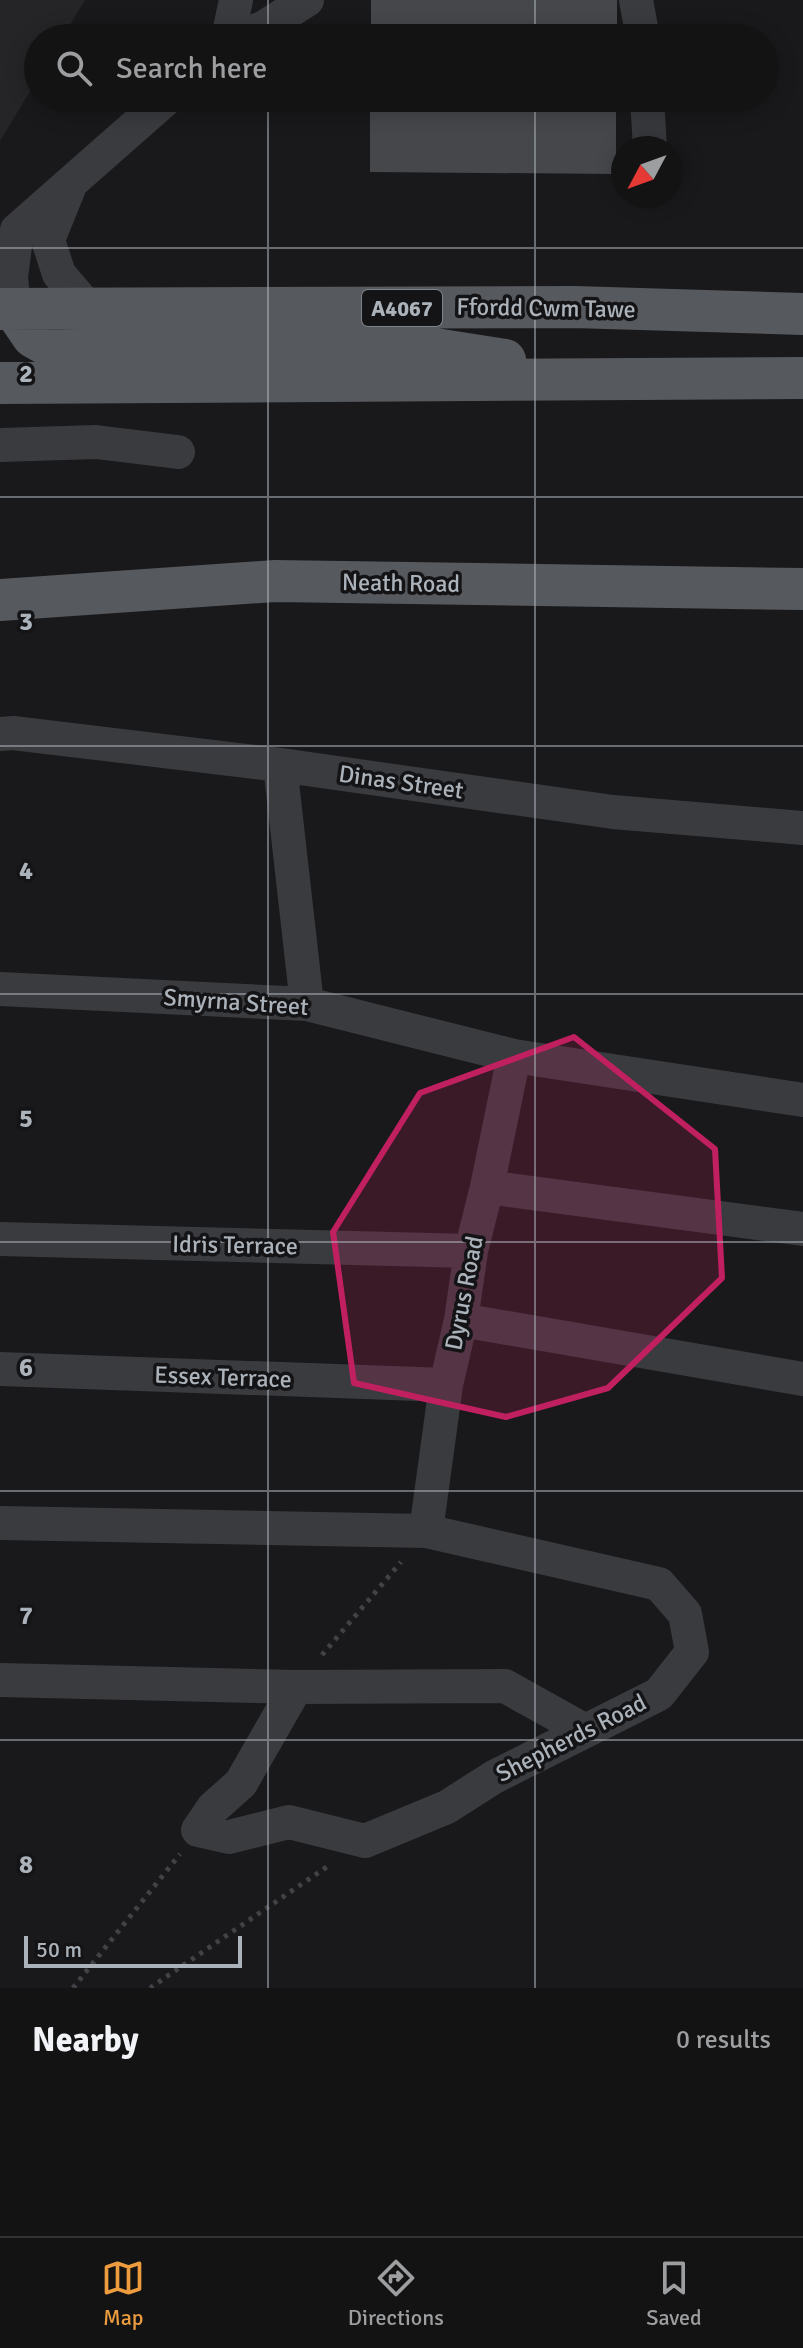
<!DOCTYPE html>
<html lang="en">
<head>
<meta charset="utf-8">
<style>
	:root { --surface:#131314; --page:#202022; --text:#f1f3f6; --muted:#9d9ea0; --line:#323234; --accent:#ec9c3f }
	body { margin:0; font-family:Signika,sans-serif; background:var(--page); color:var(--text) }
	.compass { position:absolute; left:611px; top:136px; width:72px; height:72px; border-radius:50%; background:var(--surface); box-shadow:0 4px 20px #0003; rotate:229deg }
	.scale { position:absolute; left:24px; bottom:20px; width:218px; box-sizing:border-box; padding-left:8px; border:4px solid #abb2ba; border-top:0; font-size:22px; line-height:28px; white-space:nowrap; color:#abb2ba; -webkit-text-stroke:6px #141416; paint-order:stroke }
	.list { margin:0; padding:0; list-style:none }
	h2 { display:flex; justify-content:space-between; align-items:center; height:104px; margin:0; padding:0 32px; font-size:34px }
	h2 small { font-size:26px; font-weight:400; color:var(--muted) }
	.icon { flex:none; width:44px; height:44px; fill:none; stroke:currentColor; stroke-width:2; stroke-linecap:round; stroke-linejoin:round }
	.map { position:relative; flex:none; width:803px; height:1988px; overflow:hidden }
	.search { position:absolute; background:var(--surface); box-shadow:0 4px 20px #0003; left:24px; right:24px; top:24px; height:88px; display:flex; align-items:center; gap:20px; box-sizing:border-box; padding:0 28px; border-radius:44px; color:var(--muted); font-size:30px }
	.sheet { height:248px; background:var(--surface) }
	nav { display:flex; justify-content:space-around; align-items:center; box-sizing:border-box; height:112px; border-top:2px solid var(--line); background:var(--surface); font-size:22px; color:var(--muted) }
	nav a { display:grid; justify-items:center; gap:4px }
	nav .on { color:var(--accent) }
	.map>svg:first-child { display:block }
</style>
</head>
<body>
<div class="map">
<svg width="803" height="1988" viewBox="0 0 803 1988">
	<rect width="100%" height="100%" fill="#19191b"/>
	<!-- built -->
	<path fill="#252528" d="M 0,0 L 85,0 L 62,38 L 38,38 L 38,78 L 0,141 Z"/>
	<!-- building -->
	<path fill="#45474b" d="M 371,0 L 617,0 L 617,38 L 371,38 Z
		M 370,98 L 616,98 L 616,174 L 370,172 Z"/>
	<g fill="none" stroke-linecap="round" stroke-linejoin="round">
		<!-- path -->
		<path stroke="#404246" stroke-width="5" stroke-dasharray="4 6" stroke-linecap="butt" d="M 322,1655 L 401,1562
			M 73,1988 L 180,1854
			M 150,1988 L 331,1864"/>
		<!-- minor -->
		<path stroke="#3a3b3f" stroke-width="34" d="M 636,0 L 643,38
			M 228,38 L 236,0
			M 235,38 L 263,28 L 307,0
			M 647,98 L 650,148
			M 69,188 L 48,240 L 59,274 L 89,309
			M 14,309 L 11,277 L 17,230 L 167,98
			M 0,445 L 96,442 L 178,452
			M 0,734 L 13,733 L 280,765 L 613,812 L 803,828
			M 280,765 L 307,1004
			M 0,989 L 307,1004 L 514,1056 L 803,1100
			M 487,1187 L 803,1229
			M 0,1239 L 471,1251
			M 461,1320 L 803,1379
			M 0,1369 L 446,1385
			M 0,1523 L 426,1531 L 659,1584 L 685,1614 L 692,1652 L 659,1694 L 494,1777 L 447,1807 L 365,1841 L 289,1822 L 229,1837 L 198,1830 L 213,1808 L 241,1783 L 296,1687
			M 426,1531 L 446,1385 L 461,1320 L 471,1251 L 487,1187 L 514,1056
			M 0,1680 L 296,1687 L 505,1686 L 584,1730"/>
		<!-- major -->
		<path stroke="#56595e" stroke-width="42" d="M 0,309 L 574,307 L 803,314
			M 14,309 L 33,337 L 58,351 L 422,347 L 505,360
			M 0,383 L 803,378
			M 0,600 L 275,581 L 803,589"/>
	</g>
	<!-- marked area -->
	<path fill="#c12060" fill-opacity="0.2" stroke="#c12060" stroke-width="6" stroke-linejoin="round" d="M 574,1037 L 715,1149 L 722,1278 L 608,1388 L 506,1417 L 354,1383 L 333,1232 L 420,1093 Z"/>
	<!-- grid -->
	<path fill="none" stroke="#abb2ba" stroke-width="2" stroke-opacity="0.55" d="M 268,0 L 268,38M 535,0 L 535,38M 268,98 L 268,1988M 535,98 L 535,1988M 0,248 L 803,248M 0,497 L 803,497M 0,746 L 803,746M 0,994 L 803,994M 0,1242 L 803,1242M 0,1491 L 803,1491M 0,1740 L 803,1740"/>
	<g text-anchor="middle" dominant-baseline="central" stroke-width="7" stroke-linejoin="round" paint-order="stroke">
		<!-- shield labels -->
		<rect fill="#141416" stroke="#7e8389" stroke-width="2" x="362" y="290" width="80" height="36" rx="6"/>
		<g font-size="22" font-weight="bold" fill="#abb2ba">
			<text x="402" y="308">A4067</text>
		</g>
		<!-- street labels -->
		<g font-size="24" fill="#abb2ba" stroke="#141416">
			<text transform="translate(546 308) rotate(1)">Ffordd Cwm Tawe</text>
			<text transform="translate(401 583) rotate(1)">Neath Road</text>
			<text transform="translate(401 782) rotate(8)">Dinas Street</text>
			<text transform="translate(236 1002) rotate(4)">Smyrna Street</text>
			<text transform="translate(235 1245) rotate(1)">Idris Terrace</text>
			<text transform="translate(464 1293) rotate(-79)">Dyrus Road</text>
			<text transform="translate(223 1377) rotate(2)">Essex Terrace</text>
			<text transform="translate(571 1738) rotate(-27)">Shepherds Road</text>
		</g>
	</g>
	<g font-size="26" text-anchor="middle" font-weight="bold" fill="#abb2ba" stroke="#141416" stroke-width="7" stroke-linejoin="round" paint-order="stroke">
		<text x="26" y="382">2</text>
		<text x="26" y="630">3</text>
		<text x="26" y="879">4</text>
		<text x="26" y="1127">5</text>
		<text x="26" y="1376">6</text>
		<text x="26" y="1624">7</text>
		<text x="26" y="1873">8</text>
	</g>
</svg>
<svg class="compass" viewBox="-18 -18 36 36"><path d="M0-13l5 13h-10z" fill="#e53935"/><path d="M0 13l5-13h-10z" fill="#9d9ea0"/></svg>
<div class="scale">50 m</div>
<div class="search"><svg class="icon" aria-label="search" viewBox="0 0 24 24"><circle cx="10" cy="10" r="6"/><path d="M15 15l6 6"/></svg>Search here</div>
</div>
<section class="sheet">
<h2>Nearby<small>0 results</small></h2>
<ul class="list">
</ul>
</section>
<nav>
<a class="on"><svg class="icon" aria-label="map" viewBox="0 0 24 24"><path d="M3 6l6-2 6 2 6-2v14l-6 2-6-2-6 2zM9 4v14M15 6v14"/></svg>Map</a>
<a><svg class="icon" aria-label="directions" viewBox="0 0 24 24"><path d="M12 3l9 9-9 9-9-9zM9 14v-3h6M13 9l2 2-2 2"/></svg>Directions</a>
<a><svg class="icon" aria-label="saved" viewBox="0 0 24 24"><path d="M7 4h10v16l-5-4-5 4z"/></svg>Saved</a>
</nav>
</body>
</html>
